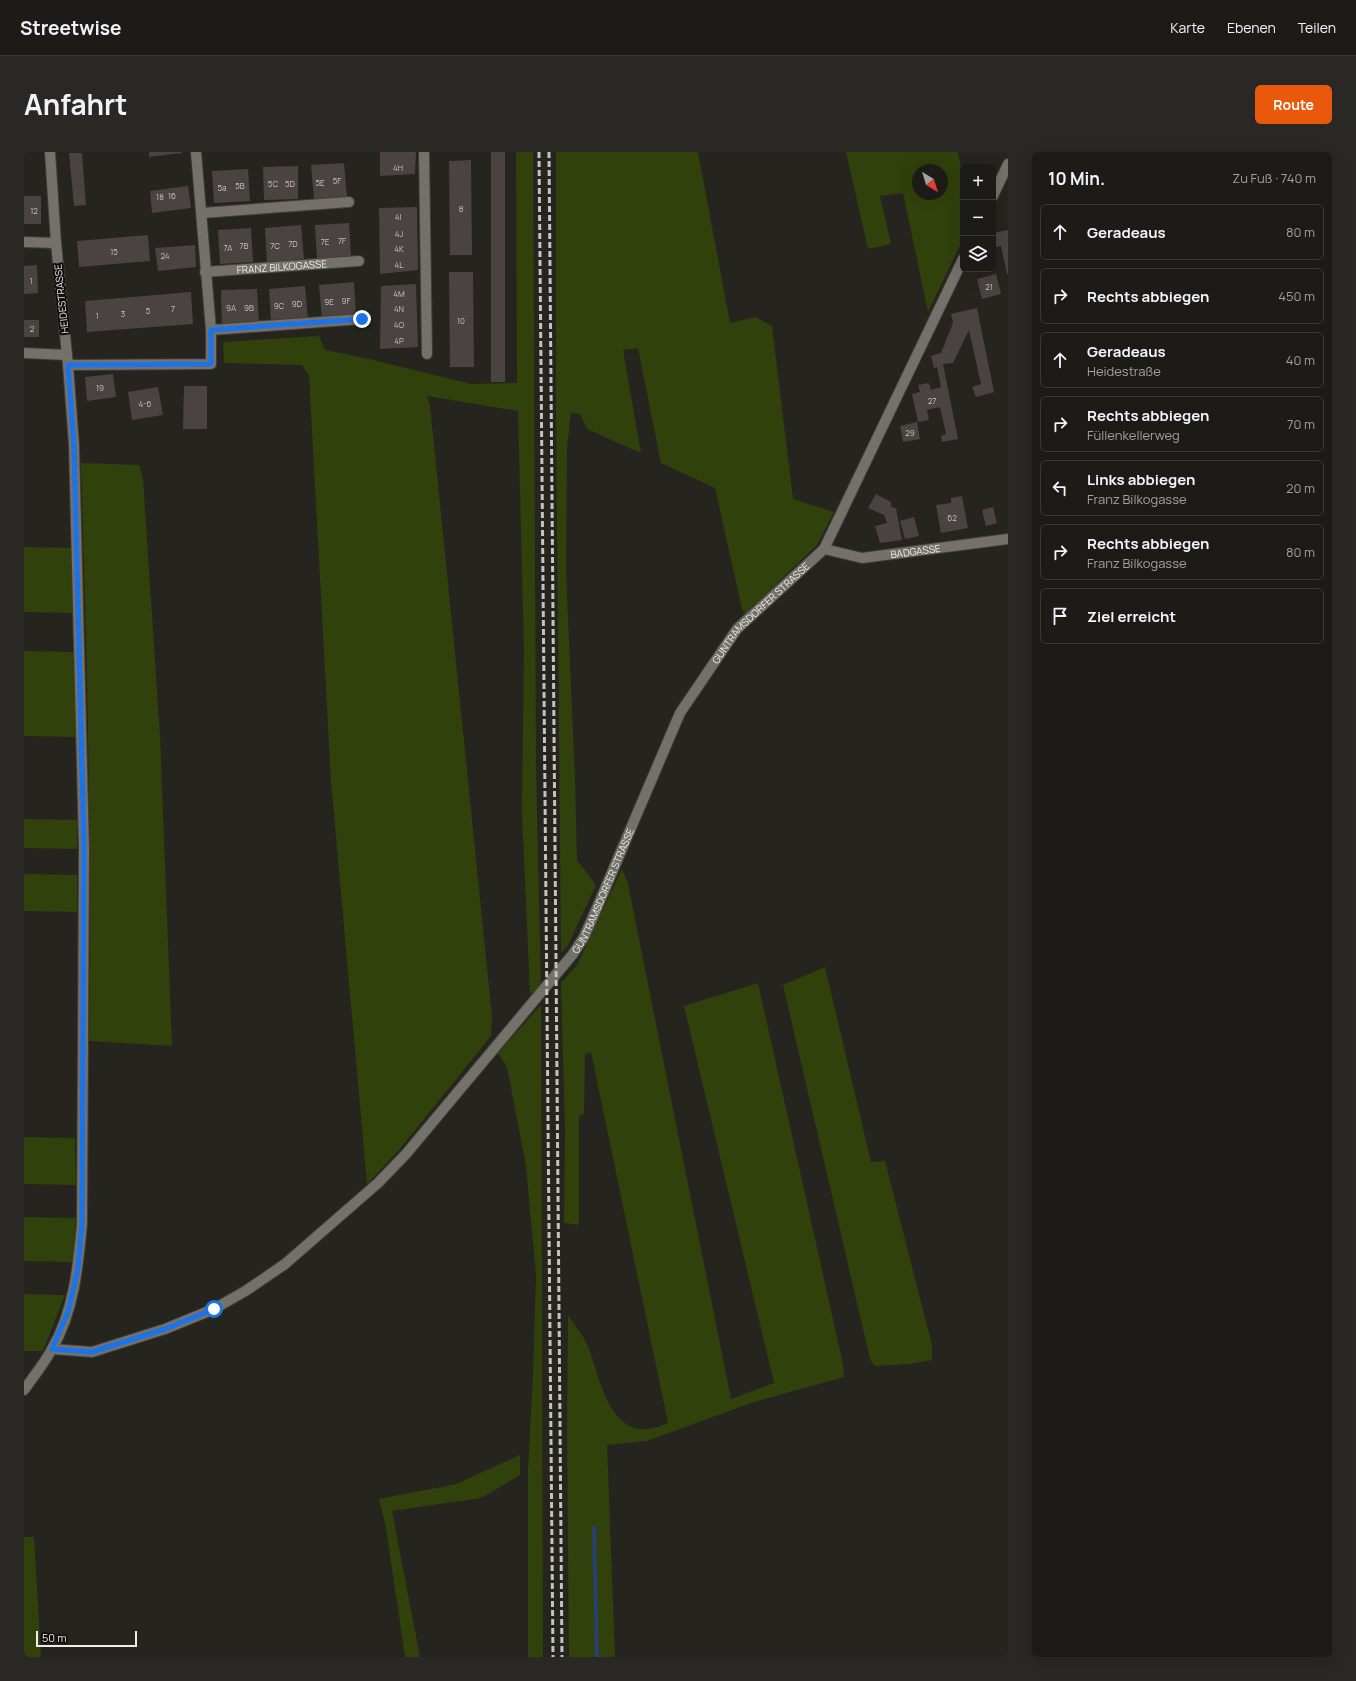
<!DOCTYPE html>
<html lang="de">
<head>
<meta charset="utf-8">
<style>
	:root { --surface:#1c1b17; --page:#292824; --text:#f1f3f6; --muted:#a0a1a1; --line:#3a3936; --accent:#ea580c }
	body { margin:0; font-family:Manrope,sans-serif; background:var(--page); color:var(--text) }
	.controls { position:absolute; right:12px; top:12px; display:grid; overflow:hidden; border-radius:6px; box-shadow:0 4px 16px #0002 }
	.controls button { width:36px; height:36px; display:grid; place-items:center; padding:0; border:0; border-bottom:1px solid var(--line); background:var(--surface); color:var(--text); font:20px sans-serif }
	.compass { position:absolute; left:888px; top:12px; width:36px; height:36px; border-radius:50%; background:var(--surface); box-shadow:0 4px 16px #0002; rotate:142deg }
	.scale { position:absolute; left:12px; bottom:10px; width:101px; box-sizing:border-box; padding-left:4px; border:2px solid #eeede9; border-top:0; font-size:11px; line-height:14px; white-space:nowrap; color:#eeede9; -webkit-text-stroke:3px #0e0d0b; paint-order:stroke }
	.stop { position:absolute; width:12px; height:12px; margin:-9px; border:3px solid #1a73e8; border-radius:50%; background:#fff }
	.stop.end { background:#1a73e8; border-color:#fff; box-shadow:0 1px 4px #0008 }
	.list { margin:0; padding:0; list-style:none }
	h2 { display:flex; justify-content:space-between; align-items:center; height:52px; margin:0; padding:0 16px; font-size:17px }
	h2 small { font-size:13px; font-weight:400; color:var(--muted) }
	.list li { display:grid; grid-template-columns:26px 1fr auto; gap:12px; align-items:center; box-sizing:border-box; height:56px; margin:0 8px 8px; padding:0 8px; border:1px solid var(--line); border-radius:6px }
	.list b { display:block; font-size:15px; white-space:nowrap }
	.list p { margin:0; font-size:13px; white-space:nowrap; color:var(--muted) }
	.list em { font-size:13px; font-style:normal; color:var(--muted) }
	.icon { flex:none; width:22px; height:22px; fill:none; stroke:currentColor; stroke-width:2; stroke-linecap:round; stroke-linejoin:round }
	.map { position:relative; flex:none; width:984px; height:1505px; overflow:hidden; border-radius:6px }
	header { display:flex; align-items:center; gap:24px; box-sizing:border-box; height:56px; padding:0 20px; background:var(--surface); border-bottom:1px solid var(--line) }
	header strong { font-size:19px }
	nav { display:flex; gap:22px; margin-inline-start:auto; font-size:14px }
	.intro { display:flex; align-items:center; justify-content:space-between; box-sizing:border-box; height:96px; padding:0 24px }
	h1 { margin:0; font-size:28px }
	.button { padding:10px 18px; border-radius:6px; background:var(--accent); color:#fff; font-size:14px; font-weight:700 }
	main { display:flex; gap:24px; padding:0 24px }
	aside { flex:1; background:var(--surface); border-radius:6px; box-shadow:0 4px 16px #0002 }
	.map>svg:first-child { display:block }
</style>
</head>
<body>
<header>
<strong>Streetwise</strong>
<nav><a>Karte</a><a>Ebenen</a><a>Teilen</a></nav>
</header>
<div class="intro"><h1>Anfahrt</h1><a class="button">Route</a></div>
<main>
<div class="map">
<svg width="984" height="1505" viewBox="0 0 984 1505">
	<rect width="100%" height="100%" fill="#26241f"/>
	<!-- green -->
	<path fill="#31410b" fill-rule="evenodd" d="M 492,0 L 509,0 L 512,616 L 517,835 L 506,842 L 498,661 L 500,498 L 494,259 L 403,244 L 406,254 L 468,865 L 467,884 L 375,998 L 343,1032 L 307,629 L 285,223 L 278,213 L 200,211 L 199,190 L 295,184 L 301,198 L 345,207 L 447,232 L 493,231 Z
		M 532,0 L 674,0 L 706,171 L 731,165 L 748,174 L 769,347 L 810,360 L 793,393 L 721,462 L 718,457 L 691,336 L 637,311 L 614,196 L 599,198 L 617,301 L 563,277 L 556,262 L 547,261 L 543,295 L 542,419 L 551,627 L 553,708 L 572,733 L 544,793 L 537,801 L 532,259 Z
		M 822,0 L 934,0 L 939,26 L 939,87 L 904,160 L 879,41 L 856,44 L 867,92 L 844,97 ZM 894,18 L 918,18 L 918,42 L 894,42 Z
		M 57,311 L 115,313 L 119,327 L 136,584 L 148,894 L 65,889 C 68,696 63,503 57,311 Z
		M 0,395 L 47,396 L 51,461 L 0,460 Z
		M 0,499 L 50,500 L 52,585 L 0,584 Z
		M 0,667 L 53,668 L 53,697 L 0,696 Z
		M 598,717 L 604,732 L 707,1247 L 750,1231 L 660,854 L 734,831 L 819,1212 L 820,1225 L 730,1250 L 623,1289 L 583,1293 L 591,1505 L 545,1505 L 543,1277 L 544,1163 C 551,1174 561,1185 565,1197 C 579,1235 588,1297 644,1271 L 567,900 L 561,902 L 560,962 L 555,964 L 555,1073 L 540,1071 L 541,980 L 537,831 L 553,813 Z
		M 0,722 L 53,723 L 53,760 L 0,759 Z
		M 801,815 L 847,1010 L 861,1009 L 908,1193 L 908,1208 L 887,1212 L 851,1214 L 846,1207 L 759,833 Z
		M 517,853 L 519,1505 L 504,1505 L 504,1319 L 509,1222 L 512,1123 L 502,1014 L 483,915 L 474,901 Z
		M 0,985 L 51,986 L 52,1033 L 0,1032 Z
		M 0,1065 L 52,1066 L 49,1110 L 0,1109 Z
		M 0,1142 L 41,1143 L 19,1199 L 0,1199 Z
		M 496,1303 L 496,1323 L 457,1346 L 368,1359 L 396,1505 L 381,1505 L 362,1376 L 355,1347 L 432,1332 Z
		M 0,1385 L 10,1385 L 17,1505 L 0,1505 Z"/>
	<g fill="none" stroke-linecap="round" stroke-linejoin="round">
		<!-- stream -->
		<path stroke="#283f74" stroke-width="4" d="M 570,1376 L 573,1505"/>
	</g>
	<!-- building -->
	<path fill="#4a4342" d="M 125,0 L 158,0 L 158,1 L 125,5 Z
		M 356,0 L 392,0 L 391,22 L 356,24 Z
		M 467,0 L 481,0 L 481,230 L 467,230 Z
		M 45,1 L 58,1 L 62,53 L 50,54 Z
		M 447,8 L 448,103 L 426,103 L 425,9 Z
		M 320,11 L 323,45 L 290,47 L 287,13 Z
		M 274,14 L 274,47 L 240,48 L 239,15 Z
		M 224,17 L 226,49 L 190,51 L 188,19 Z
		M 164,34 L 167,56 L 128,61 L 126,39 Z
		M 0,44 L 17,44 L 17,72 L 0,72 Z
		M 393,55 L 394,118 L 356,122 L 355,56 Z
		M 325,71 L 327,104 L 293,107 L 291,73 Z
		M 277,73 L 280,107 L 243,110 L 241,76 Z
		M 227,76 L 229,110 L 196,112 L 194,78 Z
		M 984,78 L 984,122 L 983,122 L 977,94 L 969,96 L 969,81 Z
		M 124,83 L 126,109 L 55,115 L 53,89 Z
		M 171,93 L 172,115 L 134,119 L 131,96 Z
		M 13,113 L 14,141 L 0,142 L 0,114 Z
		M 425,120 L 449,120 L 450,215 L 426,215 Z
		M 972,122 L 977,142 L 958,147 L 953,127 Z
		M 330,130 L 332,163 L 298,166 L 295,133 Z
		M 392,132 L 394,195 L 356,197 L 357,134 Z
		M 281,134 L 284,167 L 247,170 L 245,137 Z
		M 233,137 L 235,172 L 198,174 L 197,138 Z
		M 167,140 L 169,172 L 63,180 L 61,149 Z
		M 953,156 L 970,240 L 952,245 L 948,235 L 957,232 L 945,178 L 929,211 L 919,212 L 934,287 L 918,290 L 917,284 L 922,282 L 916,255 L 903,258 L 905,268 L 894,270 L 888,242 L 896,240 L 894,233 L 905,231 L 907,238 L 917,235 L 913,215 L 910,216 L 907,204 L 917,201 L 929,171 L 927,162 Z
		M 0,168 L 15,168 L 15,185 L 0,185 Z
		M 89,222 L 92,245 L 63,249 L 61,225 Z
		M 160,234 L 183,234 L 183,277 L 159,277 Z
		M 134,235 L 139,263 L 108,268 L 104,240 Z
		M 893,270 L 896,287 L 879,290 L 876,274 Z
		M 852,342 L 867,350 L 867,355 L 872,356 L 878,388 L 856,391 L 851,374 L 863,371 L 860,363 L 844,356 Z
		M 938,344 L 944,376 L 917,381 L 912,353 L 927,351 L 927,346 Z
		M 969,355 L 973,371 L 962,374 L 958,358 Z
		M 890,365 L 895,384 L 881,387 L 876,369 Z"/>
	<g fill="none" stroke-linecap="round" stroke-linejoin="round">
		<!-- minor casing -->
		<g stroke="#403e3a" stroke-width="12">
			<g id="minor">
				<path d="M 400,0 L 403,202"/>
				<path d="M 178,61 L 325,50"/>
				<path d="M 0,90 L 32,91"/>
				<path id="s1" d="M 181,120 L 335,109"/>
				<path d="M 187,178 L 338,167"/>
				<path d="M 0,201 L 43,203"/>
				<path d="M 44,213 L 187,212 L 187,178 L 172,0"/>
				<path id="s2" d="M 800,397 L 838,406 L 984,387"/>
			</g>
		</g>
		<!-- tertiary casing -->
		<g stroke="#403e3a" stroke-width="12">
			<g id="tertiary">
				<path d="M 969,44 L 984,12"/>
				<path id="s3" d="M 28,1197 L 68,1200 L 141,1177 L 190,1157 L 223,1138 L 261,1112 L 354,1031 L 382,1002 L 549,802 L 560,785 L 572,758 L 656,561 L 713,477 L 800,397 L 939,107"/>
				<path d="M 0,1238 C 9,1225 20,1212 28,1197 C 50,1159 54,1115 58,1072 L 60,696 L 50,293 L 44,213 L 32,91 L 26,0"/>
			</g>
		</g>
		<!-- minor -->
		<use href="#minor" stroke="#74716b" stroke-width="10"/>
		<!-- tertiary -->
		<use href="#tertiary" stroke="#74716b" stroke-width="10"/>
		<!-- rail -->
		<path stroke="#c4c2be" stroke-width="3" stroke-dasharray="6 3" stroke-linecap="butt" d="M 515,0 L 529,1505
			M 525,0 L 538,1505"/>
	</g>
	<g fill="none" stroke-linecap="round" stroke-linejoin="round">
		<!-- route -->
		<path stroke="#1a73e8" stroke-width="5" d="M 190,1157 L 141,1177 L 68,1200 L 28,1197 L 44,1160 L 54,1117 L 58,1072 L 60,696 L 50,293 L 44,213 L 187,212 L 187,178 L 338,167"/>
	</g>
	<g text-anchor="middle" dominant-baseline="central" stroke-width="4" stroke-linejoin="round" paint-order="stroke">
		<!-- number labels -->
		<g font-size="8" fill="#c5c2bf">
			<text x="374" y="15">4H</text>
			<text x="313" y="28">5F</text>
			<text x="296" y="30">5E</text>
			<text x="249" y="31">5C</text>
			<text x="266" y="31">5D</text>
			<text x="216" y="33">5B</text>
			<text x="198" y="35">5a</text>
			<text x="148" y="43">16</text>
			<text x="136" y="44">18</text>
			<text x="437" y="56">8</text>
			<text x="10" y="58">12</text>
			<text x="374" y="64">4I</text>
			<text x="375" y="81">4J</text>
			<text x="318" y="88">7F</text>
			<text x="301" y="89">7E</text>
			<text x="269" y="91">7D</text>
			<text x="220" y="93">7B</text>
			<text x="251" y="93">7C</text>
			<text x="204" y="95">7A</text>
			<text x="375" y="96">4K</text>
			<text x="90" y="99">15</text>
			<text x="141" y="103">24</text>
			<text x="375" y="112">4L</text>
			<text x="7" y="128">1</text>
			<text x="965" y="134">21</text>
			<text x="375" y="141">4M</text>
			<text x="322" y="148">9F</text>
			<text x="305" y="149">9E</text>
			<text x="273" y="151">9D</text>
			<text x="255" y="153">9C</text>
			<text x="207" y="155">9A</text>
			<text x="225" y="155">9B</text>
			<text x="149" y="156">7</text>
			<text x="375" y="156">4N</text>
			<text x="124" y="158">5</text>
			<text x="99" y="161">3</text>
			<text x="73" y="163">1</text>
			<text x="437" y="168">10</text>
			<text x="375" y="172">4O</text>
			<text x="8" y="176">2</text>
			<text x="375" y="188">4P</text>
			<text x="76" y="235">19</text>
			<text x="908" y="248">27</text>
			<text x="121" y="251">4-6</text>
			<text x="886" y="280">29</text>
			<text x="928" y="365">62</text>
		</g>
		<!-- street labels -->
		<g font-size="10" fill="#eeede9" stroke="#0e0d0b">
			<text stroke="none"><textPath href="#s1" startOffset="77">FRANZ BILKOGASSE</textPath></text>
			<text transform="translate(37 147) rotate(-96)">HEIDESTRASSE</text>
			<text stroke="none"><textPath href="#s2" startOffset="93">BADGASSE</textPath></text>
			<text stroke="none"><textPath href="#s3" startOffset="1071">GUNTRAMSDORFER STRASSE</textPath></text>
			<text stroke="none"><textPath href="#s3" startOffset="748">GUNTRAMSDORFER STRASSE</textPath></text>
		</g>
	</g>
</svg>
<div class="controls">
<button>+</button>
<button>−</button>
<button><svg class="icon" aria-label="layers" viewBox="0 0 24 24"><path d="M12 4l9 5-9 5-9-5zM3 14l9 5 9-5"/></svg></button>
</div>
<svg class="compass" viewBox="-18 -18 36 36"><path d="M0-13l5 13h-10z" fill="#e53935"/><path d="M0 13l5-13h-10z" fill="#a0a1a1"/></svg>
<div class="scale">50 m</div>
<div class="stop" style="left:190px;top:1157px"></div>
<div class="stop end" style="left:338px;top:167px"></div>
</div>
<aside>
<h2>10 Min.<small>Zu Fuß · 740 m</small></h2>
<ul class="list">
<li><svg class="icon" aria-label="ahead" viewBox="0 0 24 24"><path d="M12 20V5M6 11l6-6 6 6"/></svg><div><b>Geradeaus</b></div><em>80 m</em></li>
<li><svg class="icon" aria-label="right" viewBox="0 0 24 24"><path d="M7 20v-9h11M14 6l5 5-5 5"/></svg><div><b>Rechts abbiegen</b></div><em>450 m</em></li>
<li><svg class="icon" aria-label="ahead" viewBox="0 0 24 24"><path d="M12 20V5M6 11l6-6 6 6"/></svg><div><b>Geradeaus</b><p>Heidestraße</p></div><em>40 m</em></li>
<li><svg class="icon" aria-label="right" viewBox="0 0 24 24"><path d="M7 20v-9h11M14 6l5 5-5 5"/></svg><div><b>Rechts abbiegen</b><p>Füllenkellerweg</p></div><em>70 m</em></li>
<li><svg class="icon" aria-label="left" viewBox="0 0 24 24"><path d="M17 20v-9H6M10 6l-5 5 5 5"/></svg><div><b>Links abbiegen</b><p>Franz Bilkogasse</p></div><em>20 m</em></li>
<li><svg class="icon" aria-label="right" viewBox="0 0 24 24"><path d="M7 20v-9h11M14 6l5 5-5 5"/></svg><div><b>Rechts abbiegen</b><p>Franz Bilkogasse</p></div><em>80 m</em></li>
<li><svg class="icon" aria-label="arrive" viewBox="0 0 24 24"><path d="M6 21V4h12l-3 4 3 4H6"/></svg><div><b>Ziel erreicht</b></div></li>
</ul>
</aside>
</main>
</body>
</html>
